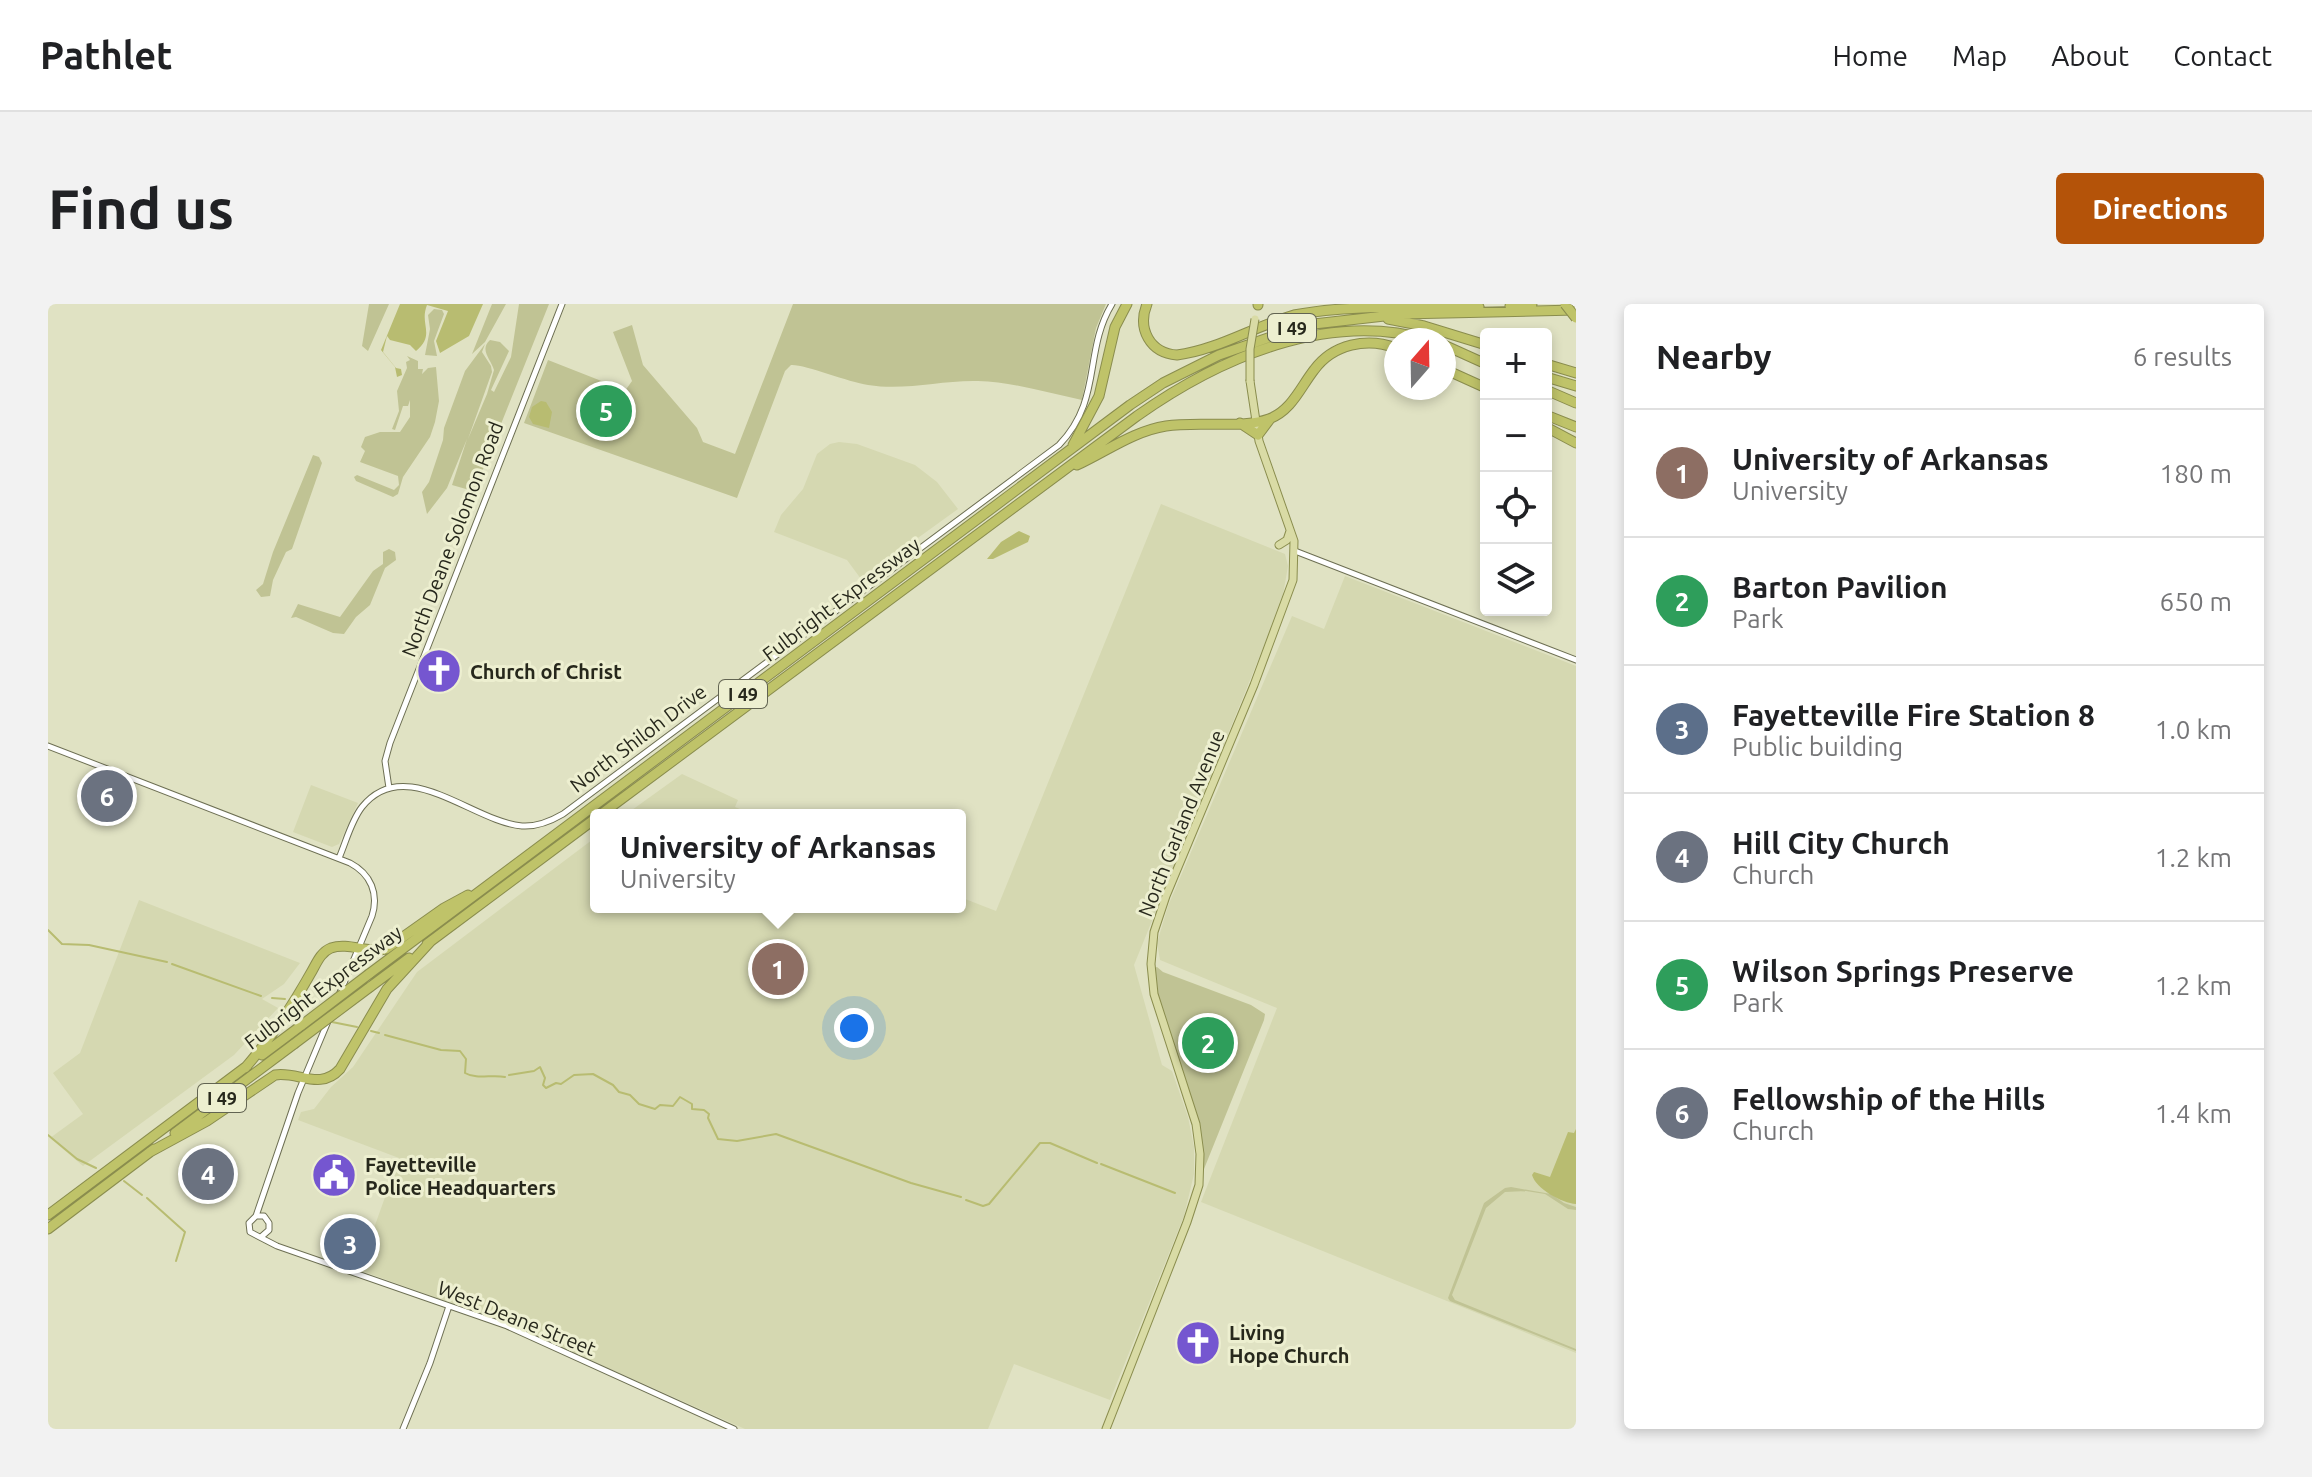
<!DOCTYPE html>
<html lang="en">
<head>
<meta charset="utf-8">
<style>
	:root { --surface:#fff; --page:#f2f2f2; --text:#202124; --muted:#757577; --line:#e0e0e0; --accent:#b45309 }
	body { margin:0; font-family:Ubuntu,sans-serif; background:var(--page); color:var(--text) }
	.controls { position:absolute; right:24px; top:24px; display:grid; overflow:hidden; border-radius:8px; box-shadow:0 4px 12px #0003 }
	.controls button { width:72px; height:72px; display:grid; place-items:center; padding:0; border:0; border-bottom:2px solid var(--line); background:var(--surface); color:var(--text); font:40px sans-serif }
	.compass { position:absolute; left:1336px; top:24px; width:72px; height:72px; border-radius:50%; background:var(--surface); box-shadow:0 4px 12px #0003; rotate:20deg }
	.you { position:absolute; left:806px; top:724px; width:28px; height:28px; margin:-20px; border:6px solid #fff; border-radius:50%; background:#1a73e8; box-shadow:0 0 0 12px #1a73e833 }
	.badge { display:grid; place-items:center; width:52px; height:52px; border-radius:50%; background:var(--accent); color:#fff; font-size:26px; font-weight:700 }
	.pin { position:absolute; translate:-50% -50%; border:4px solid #fff; box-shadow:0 2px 8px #0006 }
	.popup { position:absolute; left:542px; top:505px; width:376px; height:104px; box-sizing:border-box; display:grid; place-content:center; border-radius:8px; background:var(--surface); filter:drop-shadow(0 2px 6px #0005); font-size:26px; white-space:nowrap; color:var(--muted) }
	.popup b { font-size:30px; color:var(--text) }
	.popup::after { content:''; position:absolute; left:50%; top:100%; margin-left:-16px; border:16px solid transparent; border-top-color:var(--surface) }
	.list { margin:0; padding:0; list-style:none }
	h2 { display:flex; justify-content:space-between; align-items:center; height:104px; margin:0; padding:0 32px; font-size:34px }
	h2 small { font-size:26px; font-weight:400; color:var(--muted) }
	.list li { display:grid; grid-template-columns:52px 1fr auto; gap:24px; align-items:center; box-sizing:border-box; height:128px; padding:0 32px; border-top:2px solid var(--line) }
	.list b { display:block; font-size:30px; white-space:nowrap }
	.list p { margin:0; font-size:26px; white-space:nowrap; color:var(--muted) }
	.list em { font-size:26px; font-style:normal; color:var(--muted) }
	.icon { flex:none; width:44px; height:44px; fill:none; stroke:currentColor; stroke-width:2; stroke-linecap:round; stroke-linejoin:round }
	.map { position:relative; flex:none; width:1528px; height:1125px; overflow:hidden; border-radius:8px }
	header { display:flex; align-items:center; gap:48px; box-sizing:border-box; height:112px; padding:0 40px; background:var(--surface); border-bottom:2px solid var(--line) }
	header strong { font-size:38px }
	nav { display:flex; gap:44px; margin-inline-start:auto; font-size:28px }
	.intro { display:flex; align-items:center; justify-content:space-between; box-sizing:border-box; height:192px; padding:0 48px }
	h1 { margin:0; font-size:56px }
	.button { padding:20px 36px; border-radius:8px; background:var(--accent); color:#fff; font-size:28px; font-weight:700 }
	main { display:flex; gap:48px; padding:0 48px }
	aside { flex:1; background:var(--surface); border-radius:8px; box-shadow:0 4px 12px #0003 }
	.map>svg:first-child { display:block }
</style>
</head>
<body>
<header>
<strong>Pathlet</strong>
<nav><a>Home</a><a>Map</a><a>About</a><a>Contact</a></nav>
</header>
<div class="intro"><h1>Find us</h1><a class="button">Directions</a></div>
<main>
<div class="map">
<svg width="1528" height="1125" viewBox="0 0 1528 1125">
	<rect width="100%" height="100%" fill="#e0e2c3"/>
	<!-- built -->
	<path fill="#d5d8b1" d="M 791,138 L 809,140 L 867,161 L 889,178 L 910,205 L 813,275 L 799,256 L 726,228 L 733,211 L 755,185 L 769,150 L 782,140 Z
		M 1113,200 L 1237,250 L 1240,262 L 1235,291 L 1222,327 L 1086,661 L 1114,761 L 1124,767 L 1140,813 L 1146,843 L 1146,870 L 1136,912 L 1062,1096 L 966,1060 L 940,1125 L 697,1125 L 459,1019 L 311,966 L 351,854 L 250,816 L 253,808 L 266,805 L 283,783 L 305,763 L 369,668 L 548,533 L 548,603 L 912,603 L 912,593 L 948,607 Z
		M 1297,272 L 1528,362 L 1528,1049 L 1153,898 L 1229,704 L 1112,656 L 1109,639 L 1120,602 L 1244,312 L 1276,325 Z
		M 634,470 L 690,496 L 687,503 L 706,511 L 577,511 Z
		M 263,481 L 310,499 L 291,540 L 284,543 L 245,528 Z
		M 91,596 L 252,659 L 236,680 L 214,695 L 230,704 L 186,751 L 35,862 L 2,834 L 35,810 L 5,769 L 32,749 Z"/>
	<!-- green -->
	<path fill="#c0c394" d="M 321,0 L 341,0 L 320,47 L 314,42 Z
		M 444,0 L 458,0 L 437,38 L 424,50 Z
		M 471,0 L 501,0 L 427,185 L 425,187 L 404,181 L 419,135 L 399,184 L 379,210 L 374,188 L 381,178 L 395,136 L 396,124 L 417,67 L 437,40 L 434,48 L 443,62 L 444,68 L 420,135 L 439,90 L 446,66 C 443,55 431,46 442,36 L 452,38 L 461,47 L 443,86 L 446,88 L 463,53 Z
		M 745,0 L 1058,0 L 1048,24 L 1034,96 C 1000,89 965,78 930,77 C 893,76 858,87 820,81 C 800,78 756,60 743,61 L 737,67 L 689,194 L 476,119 L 500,56 L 556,78 L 574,91 L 584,77 L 565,28 L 584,21 L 595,61 L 649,124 L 655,138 L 687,150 Z
		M 386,5 L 394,6 L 396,10 L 386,37 L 389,52 L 377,51 L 382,25 L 380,11 Z
		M 359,52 L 370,57 L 370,65 L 375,65 L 374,70 L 380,64 L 388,63 L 391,97 L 387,118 L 382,133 L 355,173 L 350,190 L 345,193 L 308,177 L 306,173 L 309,171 L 346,186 L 351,181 L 350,172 L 312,158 L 317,147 L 313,143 L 317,133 L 332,128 L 352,128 L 362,113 L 362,96 L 360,102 L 355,102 L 347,126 L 344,125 L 351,107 L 349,87 L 359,64 L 358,58 L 362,56 Z
		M 265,151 L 271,153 L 274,159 L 244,245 L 238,248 L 225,276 L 222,292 L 213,293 L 208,286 L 215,280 L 225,248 Z
		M 341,245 L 347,248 L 348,256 L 337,264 L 322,301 L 308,313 L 296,330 L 285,329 L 248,313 L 243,314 L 250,300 L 292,313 L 325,267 L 335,260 L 335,248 Z
		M 1109,663 L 1115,668 L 1203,701 L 1217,710 L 1216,716 L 1156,865 L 1153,840 L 1108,690 L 1106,664 Z
		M 1463,883 L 1503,890 L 1516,899 L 1528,903 L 1528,906 L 1520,905 L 1497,890 L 1478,887 L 1457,888 L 1438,904 L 1404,991 L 1407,996 L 1528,1045 L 1528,1047 L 1402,997 L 1400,994 L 1436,899 L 1457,884 Z"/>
	<!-- water -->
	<path fill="#b8bc71" d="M 352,0 L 435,0 L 421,32 L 392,49 L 388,37 L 400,7 L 379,1 C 371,21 388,30 368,47 L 362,41 L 342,36 L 339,32 L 335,48 L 348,64 L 353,65 L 354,71 L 349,73 L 347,63 L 333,46 Z
		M 493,97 L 498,98 L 504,108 L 501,124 L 485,120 L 481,113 L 484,103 Z
		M 971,227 L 982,232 L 980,238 L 945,255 L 939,255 L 953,238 Z
		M 1528,825 L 1528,900 C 1514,899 1488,885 1484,871 L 1486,868 L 1502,873 L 1520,828 L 1526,829 Z"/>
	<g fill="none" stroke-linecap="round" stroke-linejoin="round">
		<!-- stream -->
		<path stroke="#b8bc71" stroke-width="2" d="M 0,626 L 14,640 L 41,641 L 119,658
			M 124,660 L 213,692
			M 224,694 L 237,695
			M 262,696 L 267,699
			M 284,718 L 309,723
			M 323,727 L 331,729
			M 337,731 L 393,746 L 412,747 L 418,755 L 417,769 C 429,776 444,770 457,773
			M 461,771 L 486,767 L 492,763 L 497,774 L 495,781 L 498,784 L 508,779 L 513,780 L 526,771 L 545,770 L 565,781 L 571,788 L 582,791 L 591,800 L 607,805 L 612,801 L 625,802 L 632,793 L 644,800 L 644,805 L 656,806 L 661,810 L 660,814 L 670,835 L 689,837 L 728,830 L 863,879 L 913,893
			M 0,831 L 29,855 L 48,864
			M 1053,860 L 1127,889
			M 76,877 L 94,891
			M 99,894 L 137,928 L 128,957
			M 918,896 L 935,902 L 941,900 L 992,839 L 1002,839 L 1049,859"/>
		<!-- minor casing -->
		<g stroke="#6d6f53" stroke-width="7">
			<path id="minor" d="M 1247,247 L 1528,356
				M 0,442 L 302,559 C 323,570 331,590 324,612 L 250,789 L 208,912
				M 341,484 L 337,457 L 342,439 L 514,0
				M 291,554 C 298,538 303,517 314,503 C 357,449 425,518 474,522 C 489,523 503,517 515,510 L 1011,141 C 1055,95 1035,48 1064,0
				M 213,933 L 221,926 L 221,919 L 216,912 L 208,912 L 201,919 L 202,928 L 229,942 L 459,1022 L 686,1125
				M 355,1125 L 382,1059 L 401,1002"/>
		</g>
		<!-- major casing -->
		<g stroke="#8a8d4e" stroke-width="9">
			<path id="major" d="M 1231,241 L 1239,236 L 1242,227
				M 1058,1125 L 1139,918 L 1151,881 L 1152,850 L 1148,820 L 1106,690 L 1103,660 L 1106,628 L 1118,592 L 1206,381 L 1245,276 L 1246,237 L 1211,137 L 1202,77"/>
		</g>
		<!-- highway casing -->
		<g stroke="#8a8d4e" stroke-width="11">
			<path id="highway" d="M 1099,0 C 1089,25 1102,49 1129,51 C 1169,46 1207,22 1246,11 C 1303,0 1372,4 1431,3
				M 1210,0 L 1210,1
				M 1462,2 L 1484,0
				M 1340,15 L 1376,22 L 1438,41
				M 1396,41 L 1438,60
				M 1498,60 L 1528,69
				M 1396,65 L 1438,84
				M 1498,73 L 1528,82
				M 1498,86 L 1528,99
				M 1498,111 L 1528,123
				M 1192,119 L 1210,131 L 1222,115
				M 1498,123 L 1528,139
				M 1025,141 L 1051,92 L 1067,23 L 1079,0
				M 1029,161 C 1059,147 1086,127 1118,122 C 1148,117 1195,125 1221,115 C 1244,106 1252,84 1266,66 C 1285,40 1319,33 1348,44
				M 552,511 L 1089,112 C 1171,54 1280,6 1381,36
				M 379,640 L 548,514
				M 321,670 L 1082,101 L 1115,79 L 1171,51 L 1257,21 L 1354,10 L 1528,6
				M 322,683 L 361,654
				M 214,751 L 254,721
				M 197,764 C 224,733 244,703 264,667 C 269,658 273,648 283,644 C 301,638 320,650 338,645 L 396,604 L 420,591
				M 127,829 L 246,740
				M 102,848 L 159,817 L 227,771 C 250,767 272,787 292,765 L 339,685 L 383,637
				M 0,911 L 199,762
				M 0,925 L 106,845"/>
		</g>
		<!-- minor -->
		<use href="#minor" stroke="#fff" stroke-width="5"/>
		<!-- major -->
		<use href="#major" stroke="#d9dba5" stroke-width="7"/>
		<!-- highway -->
		<use href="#highway" stroke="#bfc369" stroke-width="9"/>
		<!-- major-bridge casing -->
		<g stroke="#8a8d4e" stroke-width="9" stroke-linecap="butt">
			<path id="major-bridge" d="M 1202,77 L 1202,45 L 1207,15"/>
		</g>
		<!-- highway-bridge casing -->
		<g stroke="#8a8d4e" stroke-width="11" stroke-linecap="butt">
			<path id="highway-bridge" d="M 1517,0 L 1528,14
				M 254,721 L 321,670
				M 246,740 L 322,683"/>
		</g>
		<!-- major-bridge -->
		<use href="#major-bridge" stroke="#d9dba5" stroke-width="7"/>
		<!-- highway-bridge -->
		<use href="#highway-bridge" stroke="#bfc369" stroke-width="9"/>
	</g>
	<!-- icons -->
	<defs>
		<g id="church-disc" transform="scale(2.3)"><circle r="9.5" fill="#7556d0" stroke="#edefd0"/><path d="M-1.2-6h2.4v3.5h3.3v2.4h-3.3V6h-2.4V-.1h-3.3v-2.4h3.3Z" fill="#fff"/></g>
		<g id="civic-disc" transform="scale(2.3)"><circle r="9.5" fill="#7556d0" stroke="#edefd0"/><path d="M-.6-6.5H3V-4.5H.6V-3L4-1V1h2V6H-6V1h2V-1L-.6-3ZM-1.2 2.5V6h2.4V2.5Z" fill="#fff"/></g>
	</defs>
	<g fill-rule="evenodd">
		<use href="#church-disc" x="391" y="367"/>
		<use href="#civic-disc" x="286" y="871"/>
		<use href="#church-disc" x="1150" y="1039"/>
	</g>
	<g text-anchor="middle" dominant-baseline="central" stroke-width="6" stroke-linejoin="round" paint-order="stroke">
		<!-- shield labels -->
		<g fill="#edefd0" stroke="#626452" stroke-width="2">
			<rect x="1220" y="10" width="48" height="28" rx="6"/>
			<rect x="671" y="376" width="48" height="28" rx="6"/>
			<rect x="150" y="780" width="48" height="28" rx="6"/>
		</g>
		<g font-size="18" font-weight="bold" fill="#27281c">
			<text x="1244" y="24">I 49</text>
			<text x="695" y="390">I 49</text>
			<text x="174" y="794">I 49</text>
		</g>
		<!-- street labels -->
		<g font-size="20" fill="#27281c" stroke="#edefd0">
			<text transform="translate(404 235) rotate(-69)">North Deane Solomon Road</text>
			<text transform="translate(793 295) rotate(-37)">Fulbright Expressway</text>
			<text transform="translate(590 434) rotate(-37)">North Shiloh Drive</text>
			<text transform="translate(1133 519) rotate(-68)">North Garland Avenue</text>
			<text transform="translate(275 683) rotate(-37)">Fulbright Expressway</text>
			<text transform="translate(469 1014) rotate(22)">West Deane Street</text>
		</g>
		<!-- poi labels -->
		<g font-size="20" font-weight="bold" fill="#27281c" stroke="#edefd0" text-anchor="start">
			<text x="422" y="367">Church of Christ</text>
			<text x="317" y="860">Fayetteville<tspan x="317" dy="23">Police Headquarters</tspan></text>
			<text x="1181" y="1028">Living<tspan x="1181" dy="23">Hope Church</tspan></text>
		</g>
	</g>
</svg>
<div class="controls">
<button>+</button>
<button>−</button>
<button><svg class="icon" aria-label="locate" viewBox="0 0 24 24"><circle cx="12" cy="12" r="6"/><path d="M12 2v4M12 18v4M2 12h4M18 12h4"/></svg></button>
<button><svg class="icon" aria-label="layers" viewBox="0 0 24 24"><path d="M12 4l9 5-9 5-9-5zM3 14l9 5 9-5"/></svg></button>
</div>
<svg class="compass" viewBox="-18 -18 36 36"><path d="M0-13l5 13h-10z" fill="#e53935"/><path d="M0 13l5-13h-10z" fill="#757577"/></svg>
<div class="you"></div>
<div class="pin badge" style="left:730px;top:665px;background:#8d6e63">1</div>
<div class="popup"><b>University of Arkansas</b>University</div>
<div class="pin badge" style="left:1160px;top:739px;background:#2e9e5b">2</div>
<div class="pin badge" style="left:302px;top:940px;background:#5c6f8a">3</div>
<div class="pin badge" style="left:160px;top:870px;background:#6b7280">4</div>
<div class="pin badge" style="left:558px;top:107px;background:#2e9e5b">5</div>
<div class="pin badge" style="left:59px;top:492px;background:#6b7280">6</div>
</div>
<aside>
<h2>Nearby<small>6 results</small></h2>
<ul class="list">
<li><span class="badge" style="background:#8d6e63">1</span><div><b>University of Arkansas</b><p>University</p></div><em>180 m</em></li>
<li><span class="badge" style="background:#2e9e5b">2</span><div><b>Barton Pavilion</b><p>Park</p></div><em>650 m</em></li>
<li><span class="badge" style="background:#5c6f8a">3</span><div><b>Fayetteville Fire Station 8</b><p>Public building</p></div><em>1.0 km</em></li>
<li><span class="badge" style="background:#6b7280">4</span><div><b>Hill City Church</b><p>Church</p></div><em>1.2 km</em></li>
<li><span class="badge" style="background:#2e9e5b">5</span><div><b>Wilson Springs Preserve</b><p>Park</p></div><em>1.2 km</em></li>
<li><span class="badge" style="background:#6b7280">6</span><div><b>Fellowship of the Hills</b><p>Church</p></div><em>1.4 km</em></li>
</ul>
</aside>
</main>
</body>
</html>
